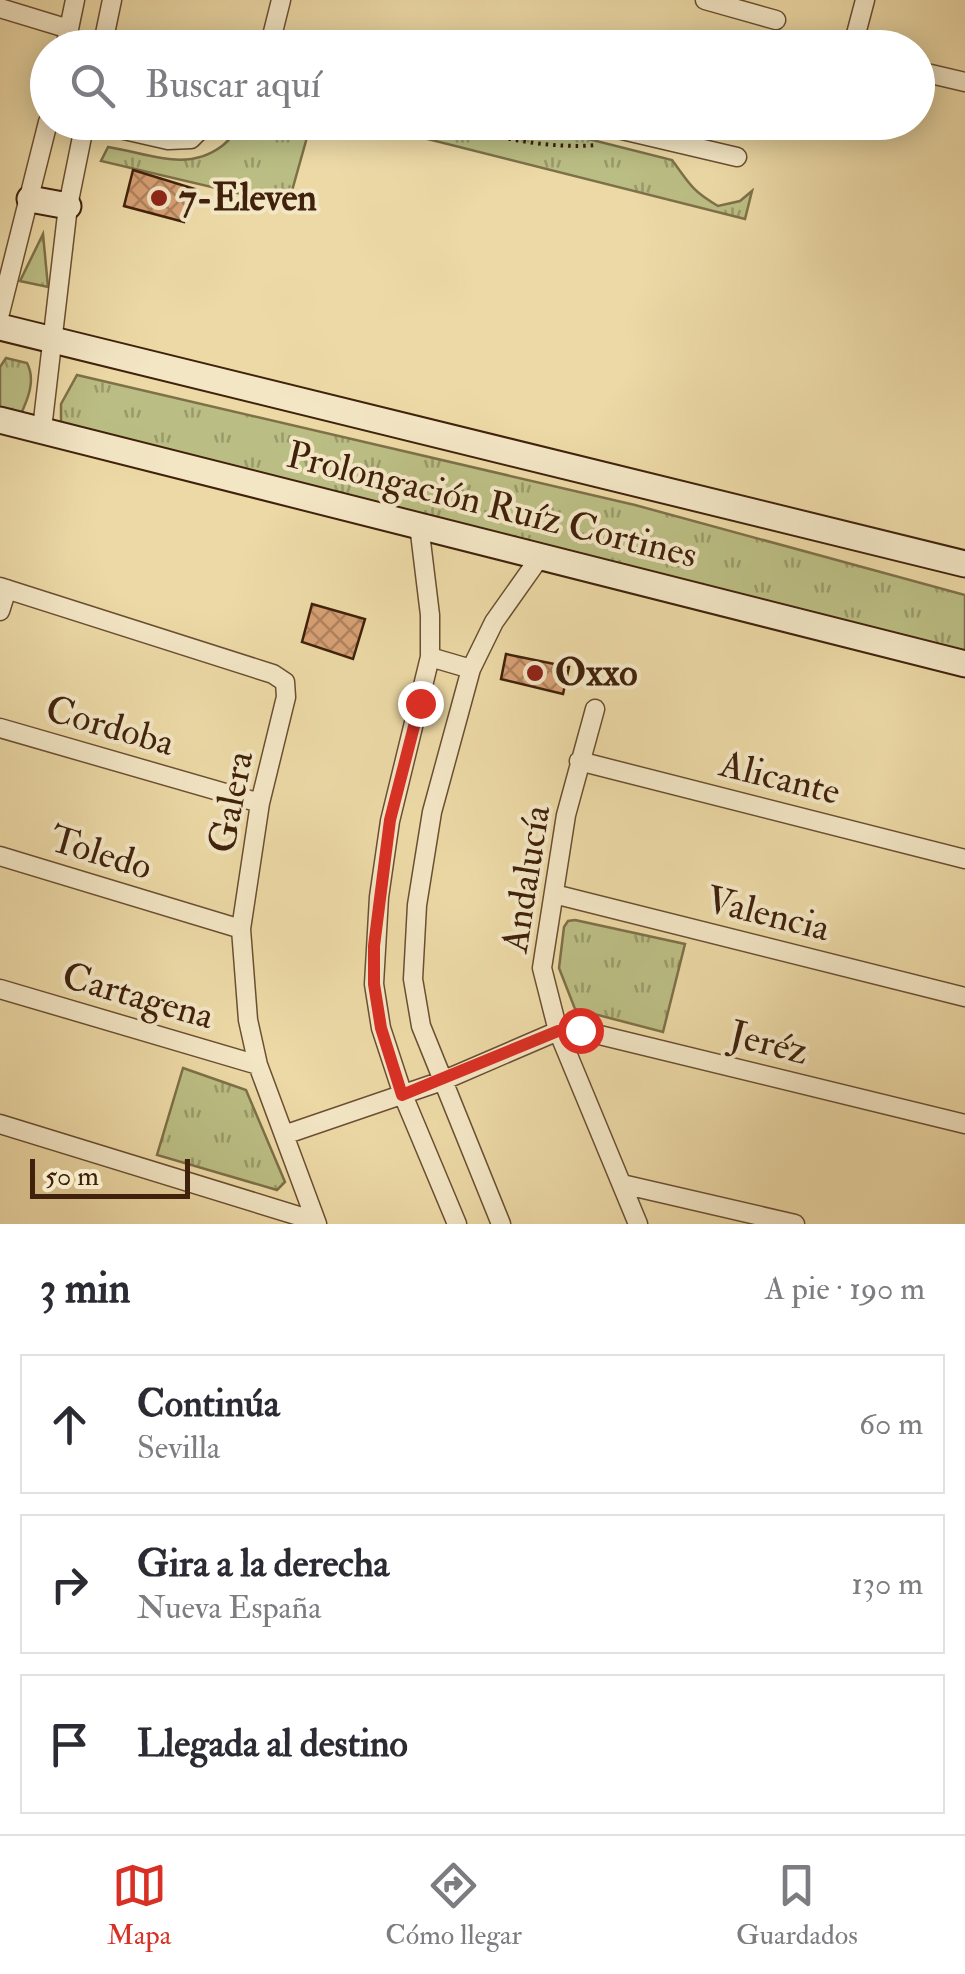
<!DOCTYPE html>
<html lang="es">
<head>
<meta charset="utf-8">
<style>
	:root { --surface:#fff; --page:#f7f7f7; --text:#2b2b33; --muted:#7c7c81; --line:#e1e1e2; --accent:#d93025 }
	body { margin:0; font-family:"IM FELL Double Pica",serif; background:var(--page); color:var(--text) }
	.scale { position:absolute; left:30px; bottom:25px; width:160px; box-sizing:border-box; padding-left:10px; border:5px solid #40210b; border-top:0; font-size:28px; line-height:35px; white-space:nowrap; color:#40210b; -webkit-text-stroke:8px #f3e6c5; paint-order:stroke }
	.stop { position:absolute; width:30px; height:30px; margin:-22px; border:8px solid #d93025; border-radius:50%; background:#fff }
	.stop.end { background:#d93025; border-color:#fff; box-shadow:0 2px 10px #0008 }
	.list { margin:0; padding:0; list-style:none }
	h2 { display:flex; justify-content:space-between; align-items:center; height:130px; margin:0; padding:0 40px; font-size:42px }
	h2 small { font-size:32px; font-weight:400; color:var(--muted) }
	.list li { display:grid; grid-template-columns:65px 1fr auto; gap:30px; align-items:center; box-sizing:border-box; height:140px; margin:0 20px 20px; padding:0 20px; border:2px solid var(--line); border-radius:0px }
	.list b { display:block; font-size:38px; white-space:nowrap }
	.list p { margin:0; font-size:32px; white-space:nowrap; color:var(--muted) }
	.list em { font-size:32px; font-style:normal; color:var(--muted) }
	.icon { flex:none; width:55px; height:55px; fill:none; stroke:currentColor; stroke-width:2; stroke-linecap:round; stroke-linejoin:round }
	.map { position:relative; flex:none; width:965px; height:1224px; overflow:hidden }
	.search { position:absolute; background:var(--surface); box-shadow:0 5px 25px #0003; left:30px; right:30px; top:30px; height:110px; display:flex; align-items:center; gap:25px; box-sizing:border-box; padding:0 35px; border-radius:55px; color:var(--muted); font-size:38px }
	.sheet { height:610px; background:var(--surface) }
	nav { display:flex; justify-content:space-around; align-items:center; box-sizing:border-box; height:140px; border-top:2px solid var(--line); background:var(--surface); font-size:28px; color:var(--muted) }
	nav a { display:grid; justify-items:center; gap:5px }
	nav .on { color:var(--accent) }
	.map>svg:first-child { display:block }
</style>
</head>
<body>
<div class="map">
<svg width="965" height="1224" viewBox="0 0 965 1224">
	<defs>
		<pattern id="park-tufts" width="24" height="20" patternUnits="userSpaceOnUse" patternTransform="scale(2.5)"><rect width="24" height="20" fill="#bbbe84"/><path d="M3 7l-1-3M5 7V3M7 7l1-3M15 17l-1-3M17 17v-4M19 17l1-3" fill="none" stroke="#999a6a"/></pattern>
		<pattern id="building-cross-hatch" width="8" height="8" patternUnits="userSpaceOnUse" patternTransform="scale(2.5)"><rect width="8" height="8" fill="#d6a074"/><path d="M0 0l8 8M0 8l8-8" fill="none" stroke="#af825d"/></pattern>
	</defs>
	<rect width="100%" height="100%" fill="#ecd9a6"/>
	<filter id="stains"><feTurbulence type="fractalNoise" baseFrequency=".002" numOctaves="4"/><feColorMatrix values="0 0 0 0 .2 0 0 0 0 .09 0 0 0 0 .02 0 0 0 .5 -.17"/></filter>
	<radialGradient id="worn" r=".72"><stop offset=".6" stop-color="#630" stop-opacity="0"/><stop offset="1" stop-color="#630" stop-opacity=".3"/></radialGradient>
	<!-- park -->
	<path fill="url(#park-tufts)" stroke="#7e7048" stroke-width="2.5" d="M 244,122 L 311,123 L 288,205 L 101,161 L 108,147 C 148,153 186,173 222,146 C 230,140 236,130 244,122 Z
		M 364,123 L 525,123 L 672,160 C 690,184 691,190 718,206 L 740,201 L 752,191 L 745,219 Z
		M 43,234 L 48,287 L 20,281 Z
		M 6,358 L 27,363 C 36,380 28,399 20,416 L 0,410 L 0,367 Z
		M 77,375 L 635,505 L 965,595 L 965,652 L 61,423 L 61,404 Z
		M 575,920 L 685,944 L 663,1032 L 575,1009 L 559,968 L 564,927 L 568,921 Z
		M 183,1068 L 246,1090 L 285,1182 L 277,1190 L 157,1155 Z"/>
	<!-- building -->
	<path fill="url(#building-cross-hatch)" stroke="#40210b" stroke-width="2.5" d="M 133,170 L 195,189 L 184,222 L 124,206 Z
		M 312,604 L 365,619 L 353,659 L 302,642 Z
		M 506,654 L 569,667 L 563,694 L 501,679 Z"/>
	<g fill="none" stroke-linecap="round" stroke-linejoin="round">
		<!-- street casing -->
		<g stroke="#6b4f32" stroke-width="21">
			<path id="street" d="M 705,0 L 776,20
				M 0,8 L 69,29
				M 65,48 L 75,0
				M 102,48 L 112,0
				M 269,48 L 281,0
				M 858,48 L 856,34 L 865,0
				M 918,71 L 965,82
				M 89,122 L 168,140 L 191,139 L 208,122
				M 588,122 L 737,157
				M 0,313 L 48,122
				M 42,429 L 68,206 L 85,122
				M 419,525 L 430,615 L 430,657 L 390,821 L 379,897 L 374,984 L 381,1028 L 403,1095 L 457,1224
				M 0,587 L 273,674 L 285,682 L 286,697 L 260,803 L 241,929 L 248,1020 L 258,1065 L 317,1224
				M 0,611 L 7,589
				M 430,657 L 471,669
				M 595,709 L 566,815 L 542,968 L 558,1031 L 638,1224
				M 0,728 L 260,803
				M 579,761 L 965,859
				M 0,856 L 241,929
				M 554,894 L 965,997
				M 0,989 L 258,1065
				M 0,1124 L 315,1221
				M 284,1135 L 442,1081 L 558,1031 L 579,1030 L 965,1124
				M 622,1184 L 795,1224
				M 501,1224 L 421,1026 L 413,979 L 417,905 L 432,812 L 471,669 L 494,622 L 540,557"/>
		</g>
		<!-- secondary casing -->
		<g stroke="#40210b" stroke-width="29">
			<path id="secondary" d="M 30,199 L 68,206
				M 0,327 L 965,564
				M 0,420 L 965,664"/>
		</g>
		<!-- path -->
		<path stroke="#40210b" stroke-width="4" stroke-dasharray="2.5 5" stroke-linecap="butt" d="M 451,122 C 494,139 552,149 598,145"/>
		<!-- street -->
		<use href="#street" stroke="#f3e6c5" stroke-width="18"/>
		<!-- secondary -->
		<use href="#secondary" stroke="#f3e6c5" stroke-width="25"/>
	</g>
	<g fill="none" stroke-linecap="round" stroke-linejoin="round">
		<!-- route -->
		<path stroke="#d93025" stroke-width="12" d="M 420,703 L 390,820 L 374,946 L 374,984 L 381,1028 L 402,1095 L 558,1031 L 580,1030"/>
	</g>
	<!-- markers -->
	<g fill="#8f2418" stroke="#f3e6c5" stroke-width="4">
		<circle cx="159" cy="198" r="10"/>
		<circle cx="535" cy="673" r="10"/>
	</g>
	<g text-anchor="middle" dominant-baseline="central" stroke-width="8" stroke-linejoin="round" paint-order="stroke">
		<!-- poi labels -->
		<g font-size="38" font-weight="bold" fill="#40210b" stroke="#f3e6c5" text-anchor="start">
			<text x="179" y="198">7-Eleven</text>
			<text x="555" y="673">Oxxo</text>
		</g>
		<!-- street labels -->
		<g font-size="38" fill="#40210b" stroke="#f3e6c5">
			<text transform="translate(492 505) rotate(14)">Prolongación Ruíz Cortines</text>
			<text transform="translate(110 726) rotate(16)">Cordoba</text>
			<text transform="translate(780 778) rotate(14)">Alicante</text>
			<text transform="translate(231 802) rotate(-79)">Galera</text>
			<text transform="translate(101 853) rotate(17)">Toledo</text>
			<text transform="translate(526 879) rotate(-81)">Andalucía</text>
			<text transform="translate(768 914) rotate(14)">Valencia</text>
			<text transform="translate(138 996) rotate(16)">Cartagena</text>
			<text transform="translate(769 1043) rotate(14)">Jeréz</text>
		</g>
	</g>
	<rect width="100%" height="100%" filter="url(#stains)"/>
	<rect width="100%" height="100%" fill="url(#worn)"/>
</svg>
<div class="scale">50 m</div>
<div class="stop" style="left:580px;top:1030px"></div>
<div class="stop end" style="left:420px;top:703px"></div>
<div class="search"><svg class="icon" aria-label="search" viewBox="0 0 24 24"><circle cx="10" cy="10" r="6"/><path d="M15 15l6 6"/></svg>Buscar aquí</div>
</div>
<section class="sheet">
<h2>3 min<small>A pie · 190 m</small></h2>
<ul class="list">
<li><svg class="icon" aria-label="ahead" viewBox="0 0 24 24"><path d="M12 20V5M6 11l6-6 6 6"/></svg><div><b>Continúa</b><p>Sevilla</p></div><em>60 m</em></li>
<li><svg class="icon" aria-label="right" viewBox="0 0 24 24"><path d="M7 20v-9h11M14 6l5 5-5 5"/></svg><div><b>Gira a la derecha</b><p>Nueva España</p></div><em>130 m</em></li>
<li><svg class="icon" aria-label="arrive" viewBox="0 0 24 24"><path d="M6 21V4h12l-3 4 3 4H6"/></svg><div><b>Llegada al destino</b></div></li>
</ul>
</section>
<nav>
<a class="on"><svg class="icon" aria-label="map" viewBox="0 0 24 24"><path d="M3 6l6-2 6 2 6-2v14l-6 2-6-2-6 2zM9 4v14M15 6v14"/></svg>Mapa</a>
<a><svg class="icon" aria-label="directions" viewBox="0 0 24 24"><path d="M12 3l9 9-9 9-9-9zM9 14v-3h6M13 9l2 2-2 2"/></svg>Cómo llegar</a>
<a><svg class="icon" aria-label="saved" viewBox="0 0 24 24"><path d="M7 4h10v16l-5-4-5 4z"/></svg>Guardados</a>
</nav>
</body>
</html>
